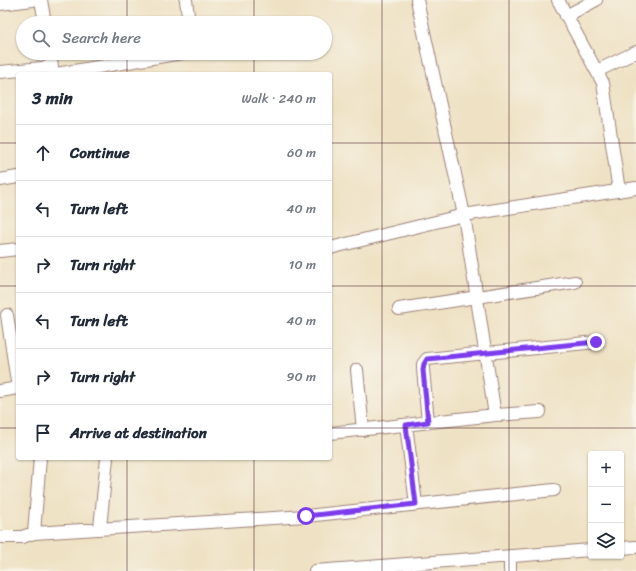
<!DOCTYPE html>
<html lang="en">
<head>
<meta charset="utf-8">
<style>
	:root { --surface:#fff; --page:#f6f6f7; --text:#1f2937; --muted:#747a83; --line:#e0e1e3 }
	body { margin:0; font-family:Sriracha,sans-serif; background:var(--page); color:var(--text) }
	.controls { position:absolute; right:12px; bottom:12px; display:grid; overflow:hidden; border-radius:4px; box-shadow:0 1px 3px #0004 }
	.controls button { width:36px; height:36px; display:grid; place-items:center; padding:0; border:0; border-bottom:1px solid var(--line); background:var(--surface); color:var(--text); font:20px sans-serif }
	.stop { position:absolute; width:12px; height:12px; margin:-9px; border:3px solid #7c3aed; border-radius:50%; background:#fff }
	.stop.end { background:#7c3aed; border-color:#fff; box-shadow:0 1px 4px #0008 }
	.list { margin:0; padding:0; list-style:none }
	h2 { display:flex; justify-content:space-between; align-items:center; height:52px; margin:0; padding:0 16px; font-size:17px }
	h2 small { font-size:13px; font-weight:400; color:var(--muted) }
	.list li { display:grid; grid-template-columns:26px 1fr auto; gap:12px; align-items:center; box-sizing:border-box; height:56px; padding:0 16px; border-top:1px solid var(--line) }
	.list b { display:block; font-size:15px; white-space:nowrap }
	.list em { font-size:13px; font-style:normal; color:var(--muted) }
	.icon { flex:none; width:22px; height:22px; fill:none; stroke:currentColor; stroke-width:2; stroke-linecap:round; stroke-linejoin:round }
	.map { position:relative; flex:none; width:636px; height:571px; overflow:hidden }
	.search { position:absolute; background:var(--surface); box-shadow:0 1px 3px #0004; left:16px; top:16px; width:316px; height:44px; display:flex; align-items:center; gap:10px; box-sizing:border-box; padding:0 14px; border-radius:22px; color:var(--muted); font-size:15px }
	.panel { position:absolute; background:var(--surface); box-shadow:0 1px 3px #0004; left:16px; top:72px; width:316px; height:388px; border-radius:4px }
	.map>svg:first-child { display:block }
</style>
</head>
<body>
<div class="map">
<svg width="636" height="571" viewBox="0 0 636 571">
	<rect width="100%" height="100%" fill="#f7f3e8"/>
	<filter id="ink" filterUnits="userSpaceOnUse"><feTurbulence type="fractalNoise" baseFrequency=".025" numOctaves="2"/><feDisplacementMap in="SourceGraphic" scale="8" xChannelSelector="R" yChannelSelector="G"/><feConvolveMatrix kernelMatrix="1 2 1 2 8 2 1 2 1" color-interpolation-filters="sRGB"/></filter>
	<filter id="wash" filterUnits="userSpaceOnUse"><feTurbulence type="fractalNoise" baseFrequency=".012" numOctaves="4" result="noise"/><feDisplacementMap in="SourceGraphic" scale="16" xChannelSelector="R" yChannelSelector="G"/><feGaussianBlur stdDeviation="0.9" result="paint"/><feColorMatrix in="noise" values="0 0 0 0 0 0 0 0 0 0 0 0 0 0 0 0 0 1.4 0 .05"/><feComposite in="paint" operator="in"/></filter>
	<g filter="url(#wash)">
		<rect width="100%" height="100%" fill="#efe2c4"/>
	</g>
	<g filter="url(#ink)">
		<g fill="none" stroke-linecap="round" stroke-linejoin="round">
			<!-- street casing -->
			<g stroke="#9c8078" stroke-width="14">
				<path id="street" d="M 41,0 L 45,23
					M 186,0 L 189,23
					M 558,0 L 603,83 L 619,191
					M 0,4 L 33,0
					M 566,16 L 596,0
					M 50,53 L 53,74
					M 597,71 L 636,52
					M 0,72 L 52,67
					M 56,74 L 182,53
					M 0,180 L 18,177
					M 330,248 L 464,215 L 636,188
					M 0,251 L 18,249
					M 399,309 L 575,282
					M 7,315 L 18,388
					M 357,370 L 363,430
					M 0,391 L 18,388
					M 495,415 L 540,412
					M 428,422 L 423,369 L 423,364 L 427,359 L 596,342
					M 406,425 L 416,504
					M 330,433 L 495,415 L 464,215 L 417,0
					M 40,458 L 34,533 L 306,516 L 554,490
					M 100,528 L 107,458
					M 0,537 L 22,537 L 34,533
					M 621,548 L 636,547
					M 510,556 L 510,571
					M 315,571 L 591,550"/>
			</g>
			<!-- street -->
			<use href="#street" stroke="#fff" stroke-width="12"/>
		</g>
	</g>
	<g fill="none" stroke-linecap="round" stroke-linejoin="round" filter="url(#ink)">
		<!-- route -->
		<path stroke="#7c3aed" stroke-width="5" d="M 306,516 L 416,504 L 406,425 L 428,422 L 423,370 L 424,364 L 427,359 L 596,342"/>
	</g>
	<!-- grid -->
	<path fill="none" stroke="#4a1f2b" stroke-width="1" stroke-opacity="0.55" d="M 127,0 L 127,23M 254,0 L 254,23M 382,0 L 382,571M 509,0 L 509,571M 127,53 L 127,74M 254,53 L 254,74M 0,143 L 18,143M 330,143 L 636,143M 0,286 L 18,286M 330,286 L 636,286M 0,428 L 18,428M 330,428 L 636,428M 127,458 L 127,571M 254,458 L 254,571"/>
</svg>
<div class="controls">
<button>+</button>
<button>−</button>
<button><svg class="icon" aria-label="layers" viewBox="0 0 24 24"><path d="M12 4l9 5-9 5-9-5zM3 14l9 5 9-5"/></svg></button>
</div>
<div class="stop" style="left:306px;top:516px"></div>
<div class="stop end" style="left:596px;top:342px"></div>
<div class="search"><svg class="icon" aria-label="search" viewBox="0 0 24 24"><circle cx="10" cy="10" r="6"/><path d="M15 15l6 6"/></svg>Search here</div>
<section class="panel">
<h2>3 min<small>Walk · 240 m</small></h2>
<ul class="list">
<li><svg class="icon" aria-label="ahead" viewBox="0 0 24 24"><path d="M12 20V5M6 11l6-6 6 6"/></svg><div><b>Continue</b></div><em>60 m</em></li>
<li><svg class="icon" aria-label="left" viewBox="0 0 24 24"><path d="M17 20v-9H6M10 6l-5 5 5 5"/></svg><div><b>Turn left</b></div><em>40 m</em></li>
<li><svg class="icon" aria-label="right" viewBox="0 0 24 24"><path d="M7 20v-9h11M14 6l5 5-5 5"/></svg><div><b>Turn right</b></div><em>10 m</em></li>
<li><svg class="icon" aria-label="left" viewBox="0 0 24 24"><path d="M17 20v-9H6M10 6l-5 5 5 5"/></svg><div><b>Turn left</b></div><em>40 m</em></li>
<li><svg class="icon" aria-label="right" viewBox="0 0 24 24"><path d="M7 20v-9h11M14 6l5 5-5 5"/></svg><div><b>Turn right</b></div><em>90 m</em></li>
<li><svg class="icon" aria-label="arrive" viewBox="0 0 24 24"><path d="M6 21V4h12l-3 4 3 4H6"/></svg><div><b>Arrive at destination</b></div></li>
</ul>
</section>
</div>
</body>
</html>
